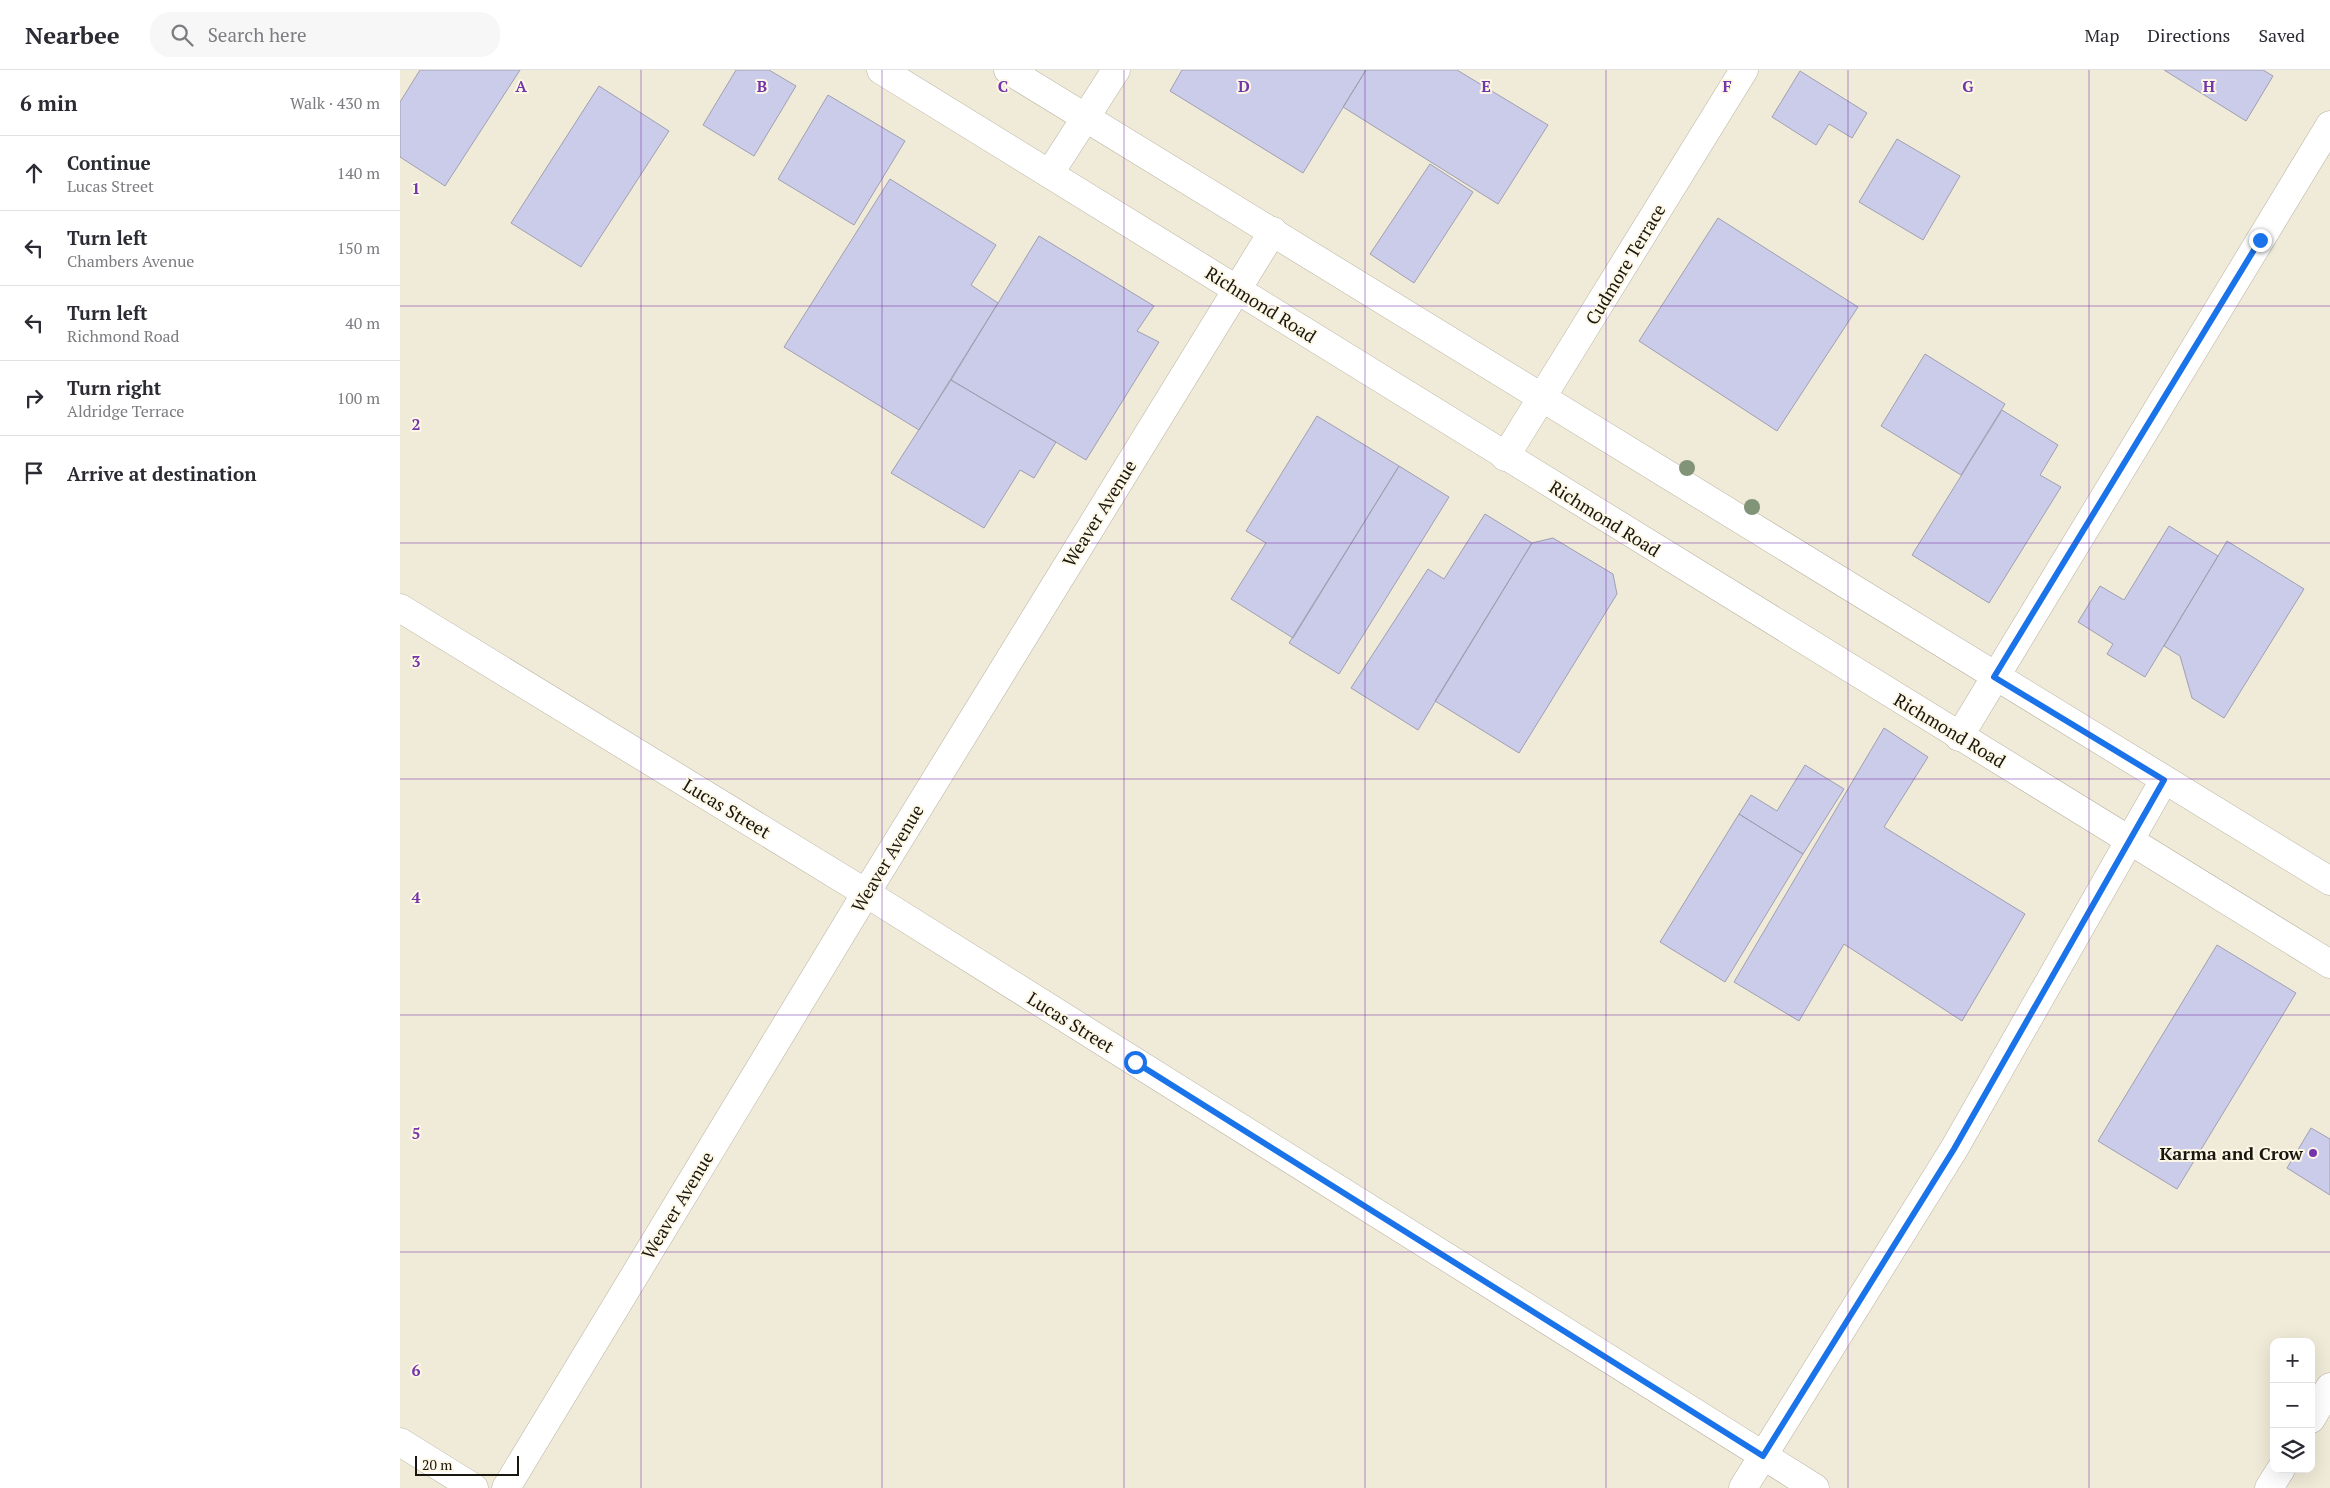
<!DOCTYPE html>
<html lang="en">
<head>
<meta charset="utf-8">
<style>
	:root { --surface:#fff; --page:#f7f7f7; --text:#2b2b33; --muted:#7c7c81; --line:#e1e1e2 }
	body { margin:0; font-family:"PT Serif",serif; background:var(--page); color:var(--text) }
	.controls { position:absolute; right:15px; bottom:15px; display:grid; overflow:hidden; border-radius:10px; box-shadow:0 5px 20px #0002 }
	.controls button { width:45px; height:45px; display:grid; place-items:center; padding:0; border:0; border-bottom:1px solid var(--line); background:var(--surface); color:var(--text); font:25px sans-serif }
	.scale { position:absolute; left:15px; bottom:12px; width:104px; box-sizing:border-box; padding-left:5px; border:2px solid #191610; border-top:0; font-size:14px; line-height:18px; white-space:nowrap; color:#191610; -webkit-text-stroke:4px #fdf7e5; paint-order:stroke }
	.stop { position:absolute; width:15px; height:15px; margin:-11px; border:4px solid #1a73e8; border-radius:50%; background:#fff }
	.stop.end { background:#1a73e8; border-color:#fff; box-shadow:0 1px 5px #0008 }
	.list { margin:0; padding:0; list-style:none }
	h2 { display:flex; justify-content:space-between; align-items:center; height:65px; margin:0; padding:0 20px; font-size:21px }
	h2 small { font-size:16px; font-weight:400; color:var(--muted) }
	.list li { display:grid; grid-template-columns:32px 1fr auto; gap:15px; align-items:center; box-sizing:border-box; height:75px; padding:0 20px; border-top:1px solid var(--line) }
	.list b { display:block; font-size:19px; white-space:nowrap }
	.list p { margin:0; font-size:16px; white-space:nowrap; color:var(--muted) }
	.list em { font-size:16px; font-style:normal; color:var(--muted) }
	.icon { flex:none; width:28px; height:28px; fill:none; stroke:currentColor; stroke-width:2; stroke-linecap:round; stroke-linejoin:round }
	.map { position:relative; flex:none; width:1930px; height:1418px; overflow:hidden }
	header { display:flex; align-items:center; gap:30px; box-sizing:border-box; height:70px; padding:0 25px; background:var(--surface); border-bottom:1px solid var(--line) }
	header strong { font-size:24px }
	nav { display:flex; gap:28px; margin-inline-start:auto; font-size:18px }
	.search { width:350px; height:45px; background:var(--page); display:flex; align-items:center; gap:12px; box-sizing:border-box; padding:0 18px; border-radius:20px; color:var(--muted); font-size:19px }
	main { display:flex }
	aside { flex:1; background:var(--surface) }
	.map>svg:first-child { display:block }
</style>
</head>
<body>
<header>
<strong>Nearbee</strong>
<div class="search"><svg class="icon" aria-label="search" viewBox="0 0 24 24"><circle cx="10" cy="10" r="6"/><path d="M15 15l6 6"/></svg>Search here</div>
<nav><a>Map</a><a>Directions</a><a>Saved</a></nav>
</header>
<main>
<aside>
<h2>6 min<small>Walk · 430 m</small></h2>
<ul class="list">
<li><svg class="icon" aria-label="ahead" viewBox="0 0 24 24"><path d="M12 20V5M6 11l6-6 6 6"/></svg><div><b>Continue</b><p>Lucas Street</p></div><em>140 m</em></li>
<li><svg class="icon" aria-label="left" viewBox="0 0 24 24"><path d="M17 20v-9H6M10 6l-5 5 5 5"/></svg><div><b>Turn left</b><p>Chambers Avenue</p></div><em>150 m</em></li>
<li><svg class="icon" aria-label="left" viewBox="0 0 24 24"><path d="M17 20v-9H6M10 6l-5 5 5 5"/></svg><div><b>Turn left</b><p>Richmond Road</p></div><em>40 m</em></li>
<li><svg class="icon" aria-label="right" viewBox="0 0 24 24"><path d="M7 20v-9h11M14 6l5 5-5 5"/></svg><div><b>Turn right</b><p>Aldridge Terrace</p></div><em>100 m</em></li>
<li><svg class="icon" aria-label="arrive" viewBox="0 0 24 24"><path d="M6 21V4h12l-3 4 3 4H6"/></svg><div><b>Arrive at destination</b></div></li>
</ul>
</aside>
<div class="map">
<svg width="1930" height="1418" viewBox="0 0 1930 1418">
	<rect width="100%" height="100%" fill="#f0ead8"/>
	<!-- building -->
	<path fill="#cbcbea" stroke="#9fa0b1" d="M 20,0 L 120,0 L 45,116 L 0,87 L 0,32 Z
		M 336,0 L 369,0 L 396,16 L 354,86 L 303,55 Z
		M 782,0 L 966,0 L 903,103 L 770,21 Z
		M 966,0 L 1057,0 L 1148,55 L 1098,134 L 943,37 Z
		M 1764,0 L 1863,0 L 1873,6 L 1846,51 Z
		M 1400,1 L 1467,43 L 1452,68 L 1429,54 L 1416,75 L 1372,47 Z
		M 199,16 L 269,61 L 181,197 L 111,153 Z
		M 428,25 L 505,71 L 454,155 L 378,109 Z
		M 1497,69 L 1560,106 L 1523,170 L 1459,132 Z
		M 1030,94 L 1073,122 L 1014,213 L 970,184 Z
		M 490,109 L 596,175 L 571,215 L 598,233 L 519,360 L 384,277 Z
		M 1318,148 L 1458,237 L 1377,361 L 1239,271 Z
		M 639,166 L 754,236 L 737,261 L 759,272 L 686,390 L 551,310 Z
		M 1525,284 L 1605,334 L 1561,405 L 1481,356 Z
		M 551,310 L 656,372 L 634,408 L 620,400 L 584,458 L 491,403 Z
		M 1602,340 L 1658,375 L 1640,405 L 1661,417 L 1589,533 L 1512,485 Z
		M 917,346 L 999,396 L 893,568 L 831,529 L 866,473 L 846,461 Z
		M 999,396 L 1049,427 L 939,604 L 889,573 Z
		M 1085,444 L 1132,473 L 1018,660 L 951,618 L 1028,499 L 1044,509 Z
		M 1769,456 L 1818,486 L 1745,607 L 1707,584 L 1713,574 L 1678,552 L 1700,516 L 1724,530 Z
		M 1153,468 L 1213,504 L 1217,524 L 1119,683 L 1035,631 L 1132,473 Z
		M 1827,471 L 1904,519 L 1824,648 L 1792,628 L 1780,586 L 1764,576 Z
		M 1484,658 L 1528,687 L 1484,757 L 1625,844 L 1562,951 L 1444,874 L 1399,951 L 1334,912 Z
		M 1405,695 L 1444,719 L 1403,784 L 1339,744 L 1351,725 L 1377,741 Z
		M 1339,744 L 1403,784 L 1325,912 L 1260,872 Z
		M 1817,875 L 1896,923 L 1777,1119 L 1698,1071 Z
		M 1911,1058 L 1930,1069 L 1930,1125 L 1887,1098 Z"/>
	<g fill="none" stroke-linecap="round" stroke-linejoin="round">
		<!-- minor casing -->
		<g stroke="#b8b2a1" stroke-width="29">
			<path id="minor" d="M 650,103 L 716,0
				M 1105,387 L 1344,0
				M 0,538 L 466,823 L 1415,1418
				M 1559,667 L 1930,55
				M 1911,1349 L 1930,1317
				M 0,1372 L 74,1418
				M 106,1418 L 466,823 L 873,161
				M 1343,1418 L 1554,1079 L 1764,710
				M 1869,1418 L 1881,1399"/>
		</g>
		<!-- secondary casing -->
		<g stroke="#b8b2a1" stroke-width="29">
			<path id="secondary" d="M 481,0 L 1930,894
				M 608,0 L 1930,811"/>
		</g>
		<!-- minor -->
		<use href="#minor" stroke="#fff" stroke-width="28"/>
		<!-- secondary -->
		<use href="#secondary" stroke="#fff" stroke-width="28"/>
	</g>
	<!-- trees -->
	<g fill="#829478">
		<circle cx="1287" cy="398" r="8"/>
		<circle cx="1352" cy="437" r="8"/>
	</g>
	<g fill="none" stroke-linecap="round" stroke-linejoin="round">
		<!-- route -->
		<path stroke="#1a73e8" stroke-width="6" d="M 735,992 L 1363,1386 L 1554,1079 L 1764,710 L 1594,607 L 1860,170"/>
	</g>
	<!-- grid -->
	<path fill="none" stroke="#7535aa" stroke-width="1" stroke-opacity="0.55" d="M 241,0 L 241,1418M 482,0 L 482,1418M 724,0 L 724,1418M 965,0 L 965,1418M 1206,0 L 1206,1418M 1448,0 L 1448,1418M 1689,0 L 1689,1418M 0,236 L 1930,236M 0,473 L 1930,473M 0,709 L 1930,709M 0,945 L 1930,945M 0,1182 L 1930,1182"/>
	<!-- markers -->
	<circle fill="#7535aa" stroke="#fdf7e5" stroke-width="2" cx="1913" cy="1083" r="5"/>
	<g text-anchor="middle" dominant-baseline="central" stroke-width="4" stroke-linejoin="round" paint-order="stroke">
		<!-- street labels -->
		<g font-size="18" fill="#191610" stroke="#fdf7e5">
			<text transform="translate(1225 194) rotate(-59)">Cudmore Terrace</text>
			<text transform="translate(861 234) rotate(32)">Richmond Road</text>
			<text transform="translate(699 443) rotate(-58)">Weaver Avenue</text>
			<text transform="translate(1205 448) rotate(32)">Richmond Road</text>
			<text transform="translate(1550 660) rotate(31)">Richmond Road</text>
			<text transform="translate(327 738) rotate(31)">Lucas Street</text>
			<text transform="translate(487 788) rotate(-59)">Weaver Avenue</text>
			<text transform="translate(671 952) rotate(32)">Lucas Street</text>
			<text transform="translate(277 1135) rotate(-59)">Weaver Avenue</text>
		</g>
		<!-- poi labels -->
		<g font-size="18" font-weight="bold" fill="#191610" stroke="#fdf7e5" text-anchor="end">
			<text x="1903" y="1083">Karma and Crow</text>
		</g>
	</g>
	<g font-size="16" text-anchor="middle" font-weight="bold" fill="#7535aa" stroke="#fdf7e5" stroke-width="4" stroke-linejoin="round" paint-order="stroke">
		<text x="121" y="22">A</text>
		<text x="362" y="22">B</text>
		<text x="603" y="22">C</text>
		<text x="844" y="22">D</text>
		<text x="1086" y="22">E</text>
		<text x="1327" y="22">F</text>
		<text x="1568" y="22">G</text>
		<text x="1809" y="22">H</text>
		<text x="16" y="124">1</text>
		<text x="16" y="360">2</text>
		<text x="16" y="597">3</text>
		<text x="16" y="833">4</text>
		<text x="16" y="1069">5</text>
		<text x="16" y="1306">6</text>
	</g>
</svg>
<div class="controls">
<button>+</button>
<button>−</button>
<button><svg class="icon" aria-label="layers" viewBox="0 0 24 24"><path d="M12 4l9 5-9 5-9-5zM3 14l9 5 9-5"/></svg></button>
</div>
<div class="scale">20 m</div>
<div class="stop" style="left:735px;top:992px"></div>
<div class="stop end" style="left:1860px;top:170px"></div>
</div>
</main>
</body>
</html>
